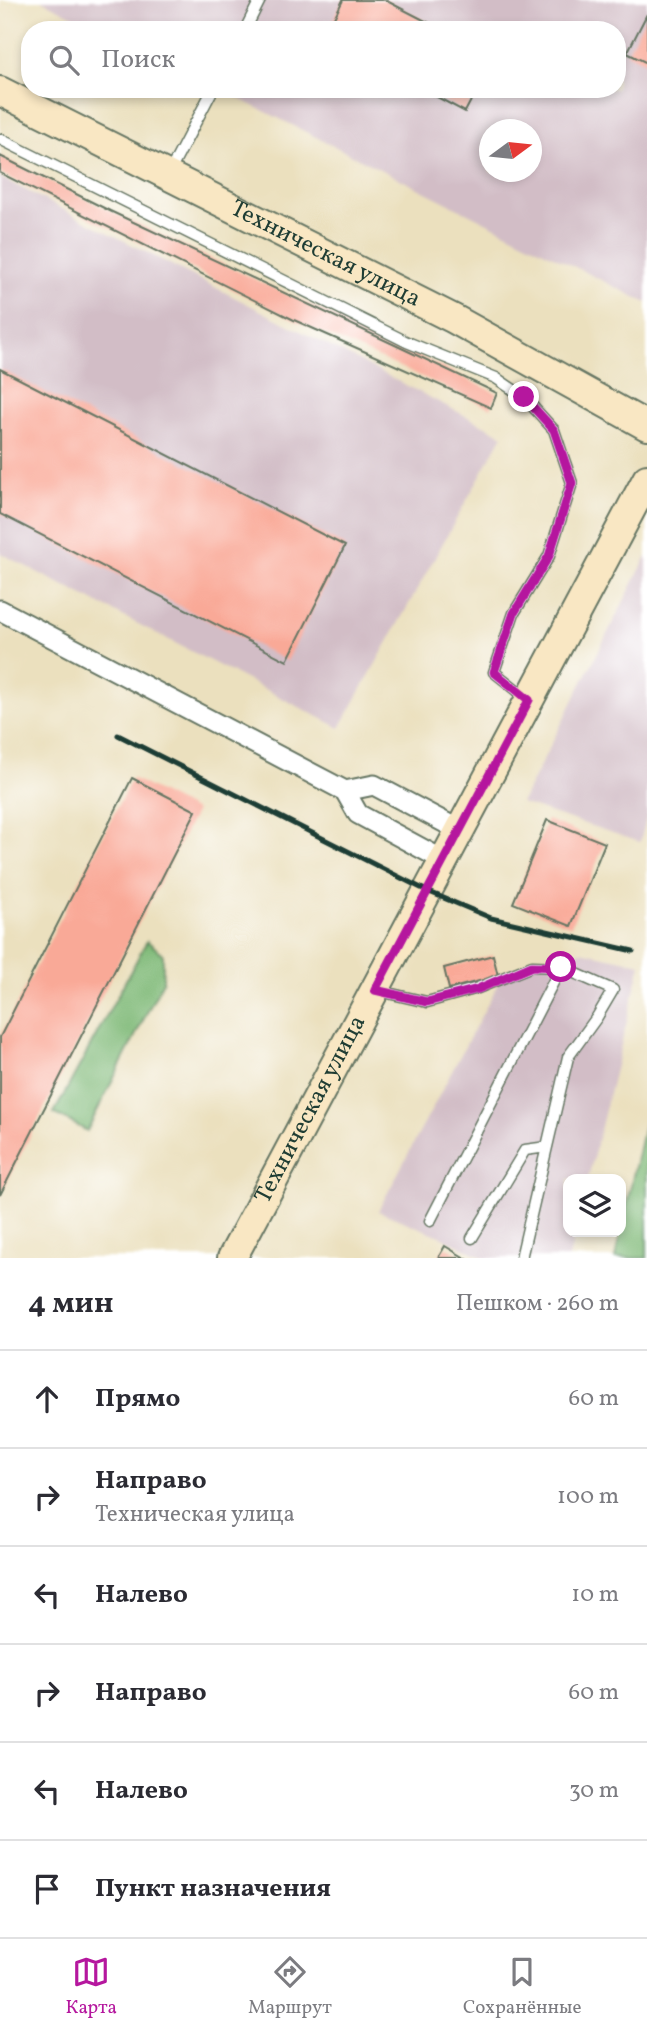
<!DOCTYPE html>
<html lang="ru">
<head>
<meta charset="utf-8">
<style>
	:root { --surface:#fff; --page:#f7f7f7; --text:#2b2b33; --muted:#7c7c81; --line:#e1e1e2; --accent:#b5179e }
	body { margin:0; font-family:Vollkorn,serif; background:var(--page); color:var(--text) }
	.controls { position:absolute; right:21px; bottom:21px; display:grid; overflow:hidden; border-radius:14px; box-shadow:0 4px 10px #0003 }
	.controls button { width:63px; height:63px; display:grid; place-items:center; padding:0; border:0; border-bottom:2px solid var(--line); background:var(--surface); color:var(--text); font:35px sans-serif }
	.compass { position:absolute; left:479px; top:119px; width:63px; height:63px; border-radius:50%; background:var(--surface); box-shadow:0 4px 10px #0003; rotate:75deg }
	.stop { position:absolute; width:21px; height:21px; margin:-16px; border:5px solid #b5179e; border-radius:50%; background:#fff }
	.stop.end { background:#b5179e; border-color:#fff; box-shadow:0 2px 7px #0008 }
	.list { margin:0; padding:0; list-style:none }
	h2 { display:flex; justify-content:space-between; align-items:center; height:91px; margin:0; padding:0 28px; font-size:30px }
	h2 small { font-size:23px; font-weight:400; color:var(--muted) }
	.list li { display:grid; grid-template-columns:46px 1fr auto; gap:21px; align-items:center; box-sizing:border-box; height:98px; padding:0 28px; border-top:2px solid var(--line) }
	.list b { display:block; font-size:26px; white-space:nowrap }
	.list p { margin:0; font-size:23px; white-space:nowrap; color:var(--muted) }
	.list em { font-size:23px; font-style:normal; color:var(--muted) }
	.icon { flex:none; width:38px; height:38px; fill:none; stroke:currentColor; stroke-width:2; stroke-linecap:round; stroke-linejoin:round }
	.map { position:relative; flex:none; width:647px; height:1258px; overflow:hidden }
	.search { position:absolute; background:var(--surface); box-shadow:0 4px 10px #0003; left:21px; right:21px; top:21px; height:77px; display:flex; align-items:center; gap:18px; box-sizing:border-box; padding:0 24px; border-radius:28px; color:var(--muted); font-size:26px }
	.sheet { height:679px; background:var(--surface) }
	nav { display:flex; justify-content:space-around; align-items:center; box-sizing:border-box; height:98px; border-top:2px solid var(--line); background:var(--surface); font-size:19px; color:var(--muted) }
	nav a { display:grid; justify-items:center; gap:4px }
	nav .on { color:var(--accent) }
	.map>svg:first-child { display:block }
</style>
</head>
<body>
<div class="map">
<svg width="647" height="1258" viewBox="0 0 647 1258">
	<rect width="100%" height="100%" fill="#fff"/>
	<filter id="ink" filterUnits="userSpaceOnUse"><feTurbulence type="fractalNoise" baseFrequency=".0143" numOctaves="2"/><feDisplacementMap in="SourceGraphic" scale="14" xChannelSelector="R" yChannelSelector="G"/><feConvolveMatrix kernelMatrix="1 2 1 2 8 2 1 2 1" color-interpolation-filters="sRGB"/></filter>
	<filter id="wash" filterUnits="userSpaceOnUse"><feTurbulence type="fractalNoise" baseFrequency=".00686" numOctaves="4" result="noise"/><feDisplacementMap in="SourceGraphic" scale="28" xChannelSelector="R" yChannelSelector="G"/><feGaussianBlur stdDeviation="1.57" result="paint"/><feColorMatrix in="noise" values="0 0 0 0 0 0 0 0 0 0 0 0 0 0 0 0 0 1.4 0 .05"/><feComposite in="paint" operator="in"/></filter>
	<g filter="url(#wash)">
		<rect width="100%" height="100%" fill="#ebe0be"/>
		<!-- industrial -->
		<path fill="#d2bdc6" fill-rule="evenodd" d="M 41,0 L 647,0 L 647,303 L 220,89 L 617,89 L 617,30 L 101,30 ZM 490,130 L 532,130 L 532,172 L 490,172 Z
			M 0,177 L 503,435 L 340,728 L 0,553 Z
			M 647,556 L 647,816 L 640,842 L 521,803 Z
			M 581,951 L 641,964 L 588,1179 L 568,1179 L 568,1232 L 575,1232 L 569,1258 L 484,1258 L 440,1236 L 378,1211 L 505,971 Z"/>
		<!-- forest -->
		<path fill="#80ba78" stroke="#507c56" stroke-width="2" d="M 147,941 L 163,954 L 163,981 L 87,1131 L 54,1113 Z
			M 647,1112 L 647,1258 L 615,1258 Z"/>
		<g id="blocks">
			<!-- building -->
			<path fill="#f9a997" d="M 343,0 L 385,0 L 443,30 L 328,30 Z
				M 647,14 L 647,63 L 627,53 Z
				M 422,89 L 477,89 L 465,112 Z
				M 0,156 L 110,211 L 497,393 L 491,408 L 294,320 L 0,173 Z
				M 0,369 L 345,546 L 287,661 L 0,514 Z
				M 132,778 L 196,811 L 0,1195 L 0,1037 Z
				M 547,820 L 605,843 L 571,926 L 513,903 Z
				M 493,955 L 498,976 L 449,989 L 444,968 Z
				M 445,1246 L 465,1258 L 438,1258 Z"/>
		</g>
	</g>
	<g filter="url(#ink)">
		<use href="#blocks" fill-opacity="0" stroke="#667664" stroke-width="2"/>
		<g fill="none" stroke-linecap="round" stroke-linejoin="round">
			<!-- lane casing -->
			<g stroke="#667664" stroke-width="13">
				<path id="lane" d="M 245,30 L 260,0
					M 0,139 L 407,342 L 496,378 L 524,397 L 554,430 L 572,483 L 549,556 L 514,613 L 494,672 L 528,699
					M 168,175 L 213,89
					M 379,991 L 427,1002 L 478,988 L 532,966 L 561,967 L 430,1221
					M 472,1238 L 525,1150 L 547,1147
					M 521,1258 L 568,1057 L 597,1017 L 613,990 L 561,967"/>
			</g>
			<!-- street casing -->
			<g stroke="#667664" stroke-width="23">
				<path id="street" d="M 0,610 L 345,791 L 358,814 L 443,860
					M 345,791 L 374,785 L 459,830"/>
			</g>
			<!-- secondary casing -->
			<g stroke="#667664" stroke-width="32">
				<g id="secondary">
					<path id="s1" d="M 0,91 L 454,319 L 647,426"/>
					<path id="s2" d="M 232,1258 L 647,479"/>
				</g>
			</g>
			<!-- lane -->
			<use href="#lane" stroke="#fff" stroke-width="10"/>
			<!-- street -->
			<use href="#street" stroke="#fff" stroke-width="19"/>
			<!-- secondary -->
			<use href="#secondary" stroke="#f9e7c3" stroke-width="28"/>
			<!-- rail -->
			<path stroke="#1f3d34" stroke-width="5" d="M 118,735 L 427,891 L 491,918 L 633,951"/>
		</g>
	</g>
	<g fill="none" stroke-linecap="round" stroke-linejoin="round" filter="url(#ink)">
		<!-- route -->
		<path stroke="#b5179e" stroke-width="9" d="M 524,397 L 554,430 L 572,483 L 549,556 L 514,613 L 494,672 L 529,700 L 375,990 L 427,1002 L 478,989 L 532,966 L 561,967"/>
	</g>
	<g text-anchor="middle" dominant-baseline="central" stroke-width="5" stroke-linejoin="round" paint-order="stroke">
		<!-- street labels -->
		<g font-size="24" fill="#1f3d34" stroke="#fff">
			<text stroke="none"><textPath href="#s1" startOffset="364">Техническая улица</textPath></text>
			<text stroke="none"><textPath href="#s2" startOffset="168">Техническая улица</textPath></text>
		</g>
	</g>
</svg>
<div class="controls">
<button><svg class="icon" aria-label="layers" viewBox="0 0 24 24"><path d="M12 4l9 5-9 5-9-5zM3 14l9 5 9-5"/></svg></button>
</div>
<svg class="compass" viewBox="-18 -18 36 36"><path d="M0-13l5 13h-10z" fill="#e53935"/><path d="M0 13l5-13h-10z" fill="#7c7c81"/></svg>
<div class="stop" style="left:561px;top:967px"></div>
<div class="stop end" style="left:524px;top:397px"></div>
<div class="search"><svg class="icon" aria-label="search" viewBox="0 0 24 24"><circle cx="10" cy="10" r="6"/><path d="M15 15l6 6"/></svg>Поиск</div>
</div>
<section class="sheet">
<h2>4 мин<small>Пешком · 260 m</small></h2>
<ul class="list">
<li><svg class="icon" aria-label="ahead" viewBox="0 0 24 24"><path d="M12 20V5M6 11l6-6 6 6"/></svg><div><b>Прямо</b></div><em>60 m</em></li>
<li><svg class="icon" aria-label="right" viewBox="0 0 24 24"><path d="M7 20v-9h11M14 6l5 5-5 5"/></svg><div><b>Направо</b><p>Техническая улица</p></div><em>100 m</em></li>
<li><svg class="icon" aria-label="left" viewBox="0 0 24 24"><path d="M17 20v-9H6M10 6l-5 5 5 5"/></svg><div><b>Налево</b></div><em>10 m</em></li>
<li><svg class="icon" aria-label="right" viewBox="0 0 24 24"><path d="M7 20v-9h11M14 6l5 5-5 5"/></svg><div><b>Направо</b></div><em>60 m</em></li>
<li><svg class="icon" aria-label="left" viewBox="0 0 24 24"><path d="M17 20v-9H6M10 6l-5 5 5 5"/></svg><div><b>Налево</b></div><em>30 m</em></li>
<li><svg class="icon" aria-label="arrive" viewBox="0 0 24 24"><path d="M6 21V4h12l-3 4 3 4H6"/></svg><div><b>Пункт назначения</b></div></li>
</ul>
</section>
<nav>
<a class="on"><svg class="icon" aria-label="map" viewBox="0 0 24 24"><path d="M3 6l6-2 6 2 6-2v14l-6 2-6-2-6 2zM9 4v14M15 6v14"/></svg>Карта</a>
<a><svg class="icon" aria-label="directions" viewBox="0 0 24 24"><path d="M12 3l9 9-9 9-9-9zM9 14v-3h6M13 9l2 2-2 2"/></svg>Маршрут</a>
<a><svg class="icon" aria-label="saved" viewBox="0 0 24 24"><path d="M7 4h10v16l-5-4-5 4z"/></svg>Сохранённые</a>
</nav>
</body>
</html>
